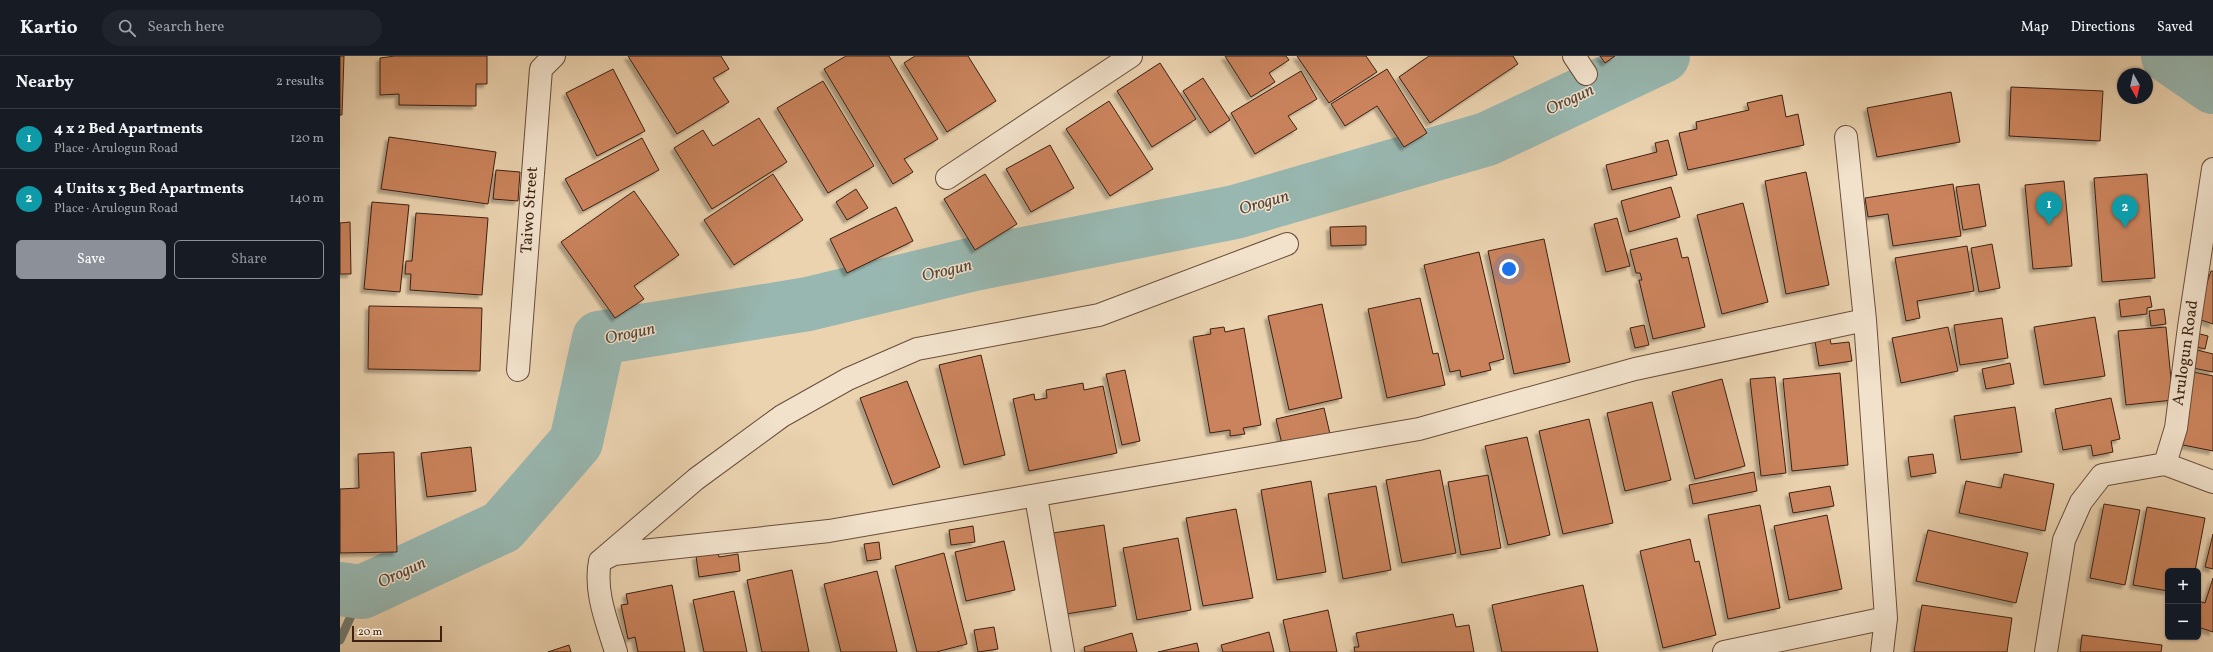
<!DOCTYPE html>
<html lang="en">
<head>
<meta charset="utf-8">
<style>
	:root { --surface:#171b24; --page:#20242c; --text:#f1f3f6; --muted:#9ea1a6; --line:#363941; --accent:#8c9099 }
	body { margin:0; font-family:Vollkorn,serif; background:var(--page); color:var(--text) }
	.controls { position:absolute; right:12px; bottom:12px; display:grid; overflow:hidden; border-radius:6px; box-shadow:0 1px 3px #0004 }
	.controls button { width:36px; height:36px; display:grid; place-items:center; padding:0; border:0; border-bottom:1px solid var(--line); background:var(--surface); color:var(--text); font:20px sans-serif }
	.compass { position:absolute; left:1777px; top:12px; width:36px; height:36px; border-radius:50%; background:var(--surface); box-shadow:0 1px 3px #0004; rotate:172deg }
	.scale { position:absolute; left:12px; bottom:10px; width:90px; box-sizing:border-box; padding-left:4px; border:2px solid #3c2012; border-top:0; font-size:11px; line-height:14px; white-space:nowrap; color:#3c2012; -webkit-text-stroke:3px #f2e2cc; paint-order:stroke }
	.you { position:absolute; left:1169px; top:213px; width:14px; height:14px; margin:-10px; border:3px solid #fff; border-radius:50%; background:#1a73e8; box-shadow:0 0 0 6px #1a73e833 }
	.badge { display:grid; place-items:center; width:26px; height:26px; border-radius:50%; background:var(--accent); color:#fff; font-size:13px; font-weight:700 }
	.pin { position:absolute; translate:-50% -33px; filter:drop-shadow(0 1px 2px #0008) }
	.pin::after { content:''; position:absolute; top:21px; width:14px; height:12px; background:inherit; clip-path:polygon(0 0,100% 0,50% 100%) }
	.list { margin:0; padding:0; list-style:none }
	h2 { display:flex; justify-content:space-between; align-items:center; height:52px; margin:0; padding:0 16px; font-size:17px }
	h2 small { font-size:13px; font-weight:400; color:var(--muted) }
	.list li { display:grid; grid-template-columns:26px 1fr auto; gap:12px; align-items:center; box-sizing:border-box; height:60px; padding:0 16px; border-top:1px solid var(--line) }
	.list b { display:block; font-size:15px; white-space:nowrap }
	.list p { margin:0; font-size:13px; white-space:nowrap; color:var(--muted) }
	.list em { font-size:13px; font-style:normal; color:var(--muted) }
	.actions { display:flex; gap:8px; padding:12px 16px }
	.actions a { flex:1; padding:9px 0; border:1px solid var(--accent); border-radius:6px; text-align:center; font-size:14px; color:var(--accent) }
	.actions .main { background:var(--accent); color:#fff }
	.icon { flex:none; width:22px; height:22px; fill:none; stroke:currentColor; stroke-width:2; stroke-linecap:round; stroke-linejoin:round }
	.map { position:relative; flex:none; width:1873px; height:596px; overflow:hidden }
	header { display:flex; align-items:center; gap:24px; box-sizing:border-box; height:56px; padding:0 20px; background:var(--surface); border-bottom:1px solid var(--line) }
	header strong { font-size:19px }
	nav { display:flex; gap:22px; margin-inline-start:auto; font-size:14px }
	.search { width:280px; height:36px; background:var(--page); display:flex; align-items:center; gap:10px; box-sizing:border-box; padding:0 14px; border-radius:22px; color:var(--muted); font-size:15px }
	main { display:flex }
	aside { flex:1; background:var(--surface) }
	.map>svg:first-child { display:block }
</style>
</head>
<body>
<header>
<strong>Kartio</strong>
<div class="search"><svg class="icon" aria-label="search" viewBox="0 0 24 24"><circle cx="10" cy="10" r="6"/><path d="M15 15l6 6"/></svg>Search here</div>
<nav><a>Map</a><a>Directions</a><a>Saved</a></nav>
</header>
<main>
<aside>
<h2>Nearby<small>2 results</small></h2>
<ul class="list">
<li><span class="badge" style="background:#0f9aa8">1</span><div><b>4 x 2 Bed Apartments</b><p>Place · Arulogun Road</p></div><em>120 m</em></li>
<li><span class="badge" style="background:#0f9aa8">2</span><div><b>4 Units x 3 Bed Apartments</b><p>Place · Arulogun Road</p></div><em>140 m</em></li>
</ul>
<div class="actions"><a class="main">Save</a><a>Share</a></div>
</aside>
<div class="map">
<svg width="1873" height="596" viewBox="0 0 1873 596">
	<defs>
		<filter id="shadow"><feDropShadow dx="-3.5" dy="3.5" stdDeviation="1" flood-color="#0004"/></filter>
	</defs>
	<rect width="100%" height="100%" fill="#ebd3b0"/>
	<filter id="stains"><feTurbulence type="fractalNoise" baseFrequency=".005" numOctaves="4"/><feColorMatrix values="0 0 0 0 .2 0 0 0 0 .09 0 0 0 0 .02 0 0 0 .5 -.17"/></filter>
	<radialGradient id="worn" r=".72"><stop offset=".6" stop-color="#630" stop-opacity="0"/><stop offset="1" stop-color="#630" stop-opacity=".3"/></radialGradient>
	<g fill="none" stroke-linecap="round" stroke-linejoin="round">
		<!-- stream -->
		<path stroke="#737b71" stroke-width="9" d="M 0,584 L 22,536"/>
		<!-- river -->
		<path stroke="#98b7b0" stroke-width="54" d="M 1828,0 L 1873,31
			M 0,533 L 22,536 L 162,471 L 236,386 L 259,282 L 468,248 L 634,208 L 895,156 L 1147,83 L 1323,0"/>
	</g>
	<!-- building -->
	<path fill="#ca835b" stroke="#3c2012" filter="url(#shadow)" d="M 0,0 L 4,0 L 2,59 L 0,59 Z
		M 55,0 L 147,0 L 147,28 L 136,28 L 136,50 L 59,49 L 59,38 L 40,39 L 40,2 Z
		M 288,0 L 381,0 L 389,13 L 373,22 L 389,46 L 337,78 Z
		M 506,0 L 549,0 L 598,83 L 564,103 L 573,116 L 553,128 L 484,13 Z
		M 575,0 L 628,0 L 656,45 L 607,76 L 564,7 Z
		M 885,0 L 946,0 L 949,4 L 929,17 L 935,26 L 911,41 Z
		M 957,0 L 1026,0 L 1037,16 L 989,47 Z
		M 1089,0 L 1173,0 L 1178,8 L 1090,67 L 1059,21 Z
		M 1260,0 L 1275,0 L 1265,7 Z
		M 820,7 L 856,63 L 812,91 L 777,35 Z
		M 273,13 L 305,75 L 257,100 L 226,37 Z
		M 1047,13 L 1087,77 L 1064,91 L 1037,50 L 1005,70 L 991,48 Z
		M 961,15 L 977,43 L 948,60 L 957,73 L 915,98 L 891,57 Z
		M 863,22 L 890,64 L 870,77 L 843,35 Z
		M 483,25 L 534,110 L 488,137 L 437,52 Z
		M 1671,31 L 1763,35 L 1760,85 L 1669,80 Z
		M 1611,36 L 1620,86 L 1537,101 L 1527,52 Z
		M 1442,39 L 1446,61 L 1458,58 L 1464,89 L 1348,114 L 1339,77 L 1357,73 L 1356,66 L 1409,54 L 1407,47 Z
		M 769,45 L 813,113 L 770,140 L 726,73 Z
		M 419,62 L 447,106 L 372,153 L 334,92 L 363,74 L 373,90 Z
		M 49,81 L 156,96 L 148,148 L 41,133 Z
		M 302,82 L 319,114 L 243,155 L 225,123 Z
		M 1328,84 L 1337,119 L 1272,134 L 1266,109 L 1317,96 L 1315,87 Z
		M 710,89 L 734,132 L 691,156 L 666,113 Z
		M 156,114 L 180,116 L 178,145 L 153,143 Z
		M 1466,116 L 1489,229 L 1446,238 L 1425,125 Z
		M 433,118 L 463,164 L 394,209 L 364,164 Z
		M 645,118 L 677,168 L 635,194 L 604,143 Z
		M 1807,118 L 1815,222 L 1762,226 L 1754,122 Z
		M 1724,125 L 1732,210 L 1693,213 L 1685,129 Z
		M 1613,128 L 1621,180 L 1553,190 L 1548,158 L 1528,161 L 1525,142 Z
		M 1639,128 L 1646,170 L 1623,174 L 1616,131 Z
		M 1331,131 L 1340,161 L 1289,176 L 1281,145 Z
		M 516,133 L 528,152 L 507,164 L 496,146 Z
		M 294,135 L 339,199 L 294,230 L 304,243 L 275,262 L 221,186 Z
		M 32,146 L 69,149 L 60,236 L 24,233 Z
		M 1403,147 L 1428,246 L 1382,258 L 1357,159 Z
		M 556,151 L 573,185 L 507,217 L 490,183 Z
		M 76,157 L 148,162 L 142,239 L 70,234 L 71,218 L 65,218 L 66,205 L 72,205 Z
		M 1277,162 L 1290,210 L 1266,216 L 1254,168 Z
		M 10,166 L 11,218 L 0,218 L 0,167 Z
		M 1026,170 L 1026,189 L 991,190 L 990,171 Z
		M 1337,182 L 1342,202 L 1348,201 L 1365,271 L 1313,283 L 1299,224 L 1302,224 L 1300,217 L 1296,217 L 1290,194 Z
		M 1204,183 L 1230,306 L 1174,318 L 1148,195 Z
		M 1652,188 L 1660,232 L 1639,236 L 1631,192 Z
		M 1627,190 L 1634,235 L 1577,245 L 1580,262 L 1566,265 L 1555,202 Z
		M 1139,196 L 1164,303 L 1149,307 L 1151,314 L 1121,321 L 1120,314 L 1110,316 L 1084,209 Z
		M 1871,215 L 1873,215 L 1873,268 L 1855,262 Z
		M 1810,240 L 1812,251 L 1807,252 L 1807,258 L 1781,261 L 1779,244 Z
		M 1080,242 L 1093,298 L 1098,297 L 1105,329 L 1047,342 L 1028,253 Z
		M 982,248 L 1002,342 L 949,354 L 928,260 Z
		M 29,250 L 142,252 L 140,315 L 28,313 Z
		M 1824,253 L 1826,268 L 1811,270 L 1809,255 Z
		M 1755,261 L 1765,320 L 1704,329 L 1694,271 Z
		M 1662,262 L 1668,302 L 1620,309 L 1614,269 Z
		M 1304,269 L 1309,289 L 1295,292 L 1290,272 Z
		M 884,271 L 885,276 L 904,272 L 921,369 L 903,372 L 905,378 L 890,380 L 890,374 L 870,377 L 853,281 L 871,278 L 870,273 Z
		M 1608,271 L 1618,315 L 1561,327 L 1552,282 Z
		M 1826,271 L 1833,344 L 1786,349 L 1778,275 Z
		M 1852,276 L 1868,280 L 1865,293 L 1849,289 Z
		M 1489,277 L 1491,288 L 1509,286 L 1512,305 L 1479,310 L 1474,279 Z
		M 1857,294 L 1873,298 L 1873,316 L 1853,312 Z
		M 641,299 L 665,399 L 624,409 L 599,309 Z
		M 1670,307 L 1674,328 L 1646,333 L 1642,313 Z
		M 785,314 L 800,385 L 782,389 L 766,318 Z
		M 1853,316 L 1873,320 L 1873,395 L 1838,388 Z
		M 1500,317 L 1508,409 L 1452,415 L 1443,323 Z
		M 1435,321 L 1446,417 L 1421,420 L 1410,323 Z
		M 1382,323 L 1405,410 L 1355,423 L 1332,336 Z
		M 567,325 L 600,411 L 553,429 L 520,342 Z
		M 743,327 L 744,334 L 763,330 L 777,397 L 689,415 L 673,343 L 694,338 L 695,344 L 707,342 L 706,334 Z
		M 1771,342 L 1780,383 L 1771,385 L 1773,396 L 1753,400 L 1751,389 L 1723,394 L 1715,353 Z
		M 1312,346 L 1331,424 L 1285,435 L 1267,357 Z
		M 1675,351 L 1682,396 L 1621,404 L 1614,360 Z
		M 984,352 L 990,378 L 942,388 L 936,363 Z
		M 1249,363 L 1273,467 L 1223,478 L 1199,375 Z
		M 1187,381 L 1210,479 L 1168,489 L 1145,390 Z
		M 131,391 L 136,435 L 87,441 L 81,397 Z
		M 54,396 L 57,496 L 0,497 L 0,433 L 19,432 L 18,398 Z
		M 1593,398 L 1596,417 L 1571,421 L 1568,401 Z
		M 1100,414 L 1116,497 L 1062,507 L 1046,424 Z
		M 1414,416 L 1417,435 L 1353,448 L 1349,429 Z
		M 1664,418 L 1714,428 L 1705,475 L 1619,457 L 1626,425 L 1661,432 Z
		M 1148,419 L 1161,492 L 1121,499 L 1108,426 Z
		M 971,425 L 986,516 L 937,524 L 921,434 Z
		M 1036,430 L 1051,514 L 1003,523 L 988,438 Z
		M 1490,430 L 1494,450 L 1453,457 L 1449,437 Z
		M 1764,448 L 1800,454 L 1785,529 L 1750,522 Z
		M 1420,449 L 1440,552 L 1388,563 L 1368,459 Z
		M 1807,451 L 1865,462 L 1855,515 L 1828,515 L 1828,535 L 1793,529 Z
		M 896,453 L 913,542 L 863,550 L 846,462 Z
		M 1487,459 L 1502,533 L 1449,544 L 1434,470 Z
		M 764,469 L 776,550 L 726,558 L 713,477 Z
		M 633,470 L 635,486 L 611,489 L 609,474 Z
		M 1588,474 L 1688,497 L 1676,547 L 1576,525 Z
		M 1873,478 L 1873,513 L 1865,511 Z
		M 838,482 L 851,554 L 797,564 L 783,492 Z
		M 1350,483 L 1355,506 L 1359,505 L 1376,579 L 1323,592 L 1300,495 Z
		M 664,485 L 675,534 L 626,545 L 615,496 Z
		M 539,486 L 541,503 L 527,505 L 524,488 Z
		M 378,497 L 379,501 L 398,498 L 400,515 L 359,521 L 356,500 Z
		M 604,497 L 627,588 L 596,596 L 577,596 L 555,510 Z
		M 452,514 L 469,596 L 422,596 L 407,524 Z
		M 537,515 L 557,596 L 501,596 L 484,528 Z
		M 1873,522 L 1873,576 L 1858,571 L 1858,545 L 1865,547 Z
		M 332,529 L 345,596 L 298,596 L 295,581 L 288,583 L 281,549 L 288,548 L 286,538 Z
		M 1243,529 L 1258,596 L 1162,596 L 1152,549 Z
		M 394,535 L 407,596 L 364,596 L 353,544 Z
		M 1582,549 L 1672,562 L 1667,596 L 1574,596 Z
		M 988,554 L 997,596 L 950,596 L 943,564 Z
		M 1113,558 L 1116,571 L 1129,569 L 1134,596 L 1015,596 L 1014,591 L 1019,591 L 1016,577 Z
		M 654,571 L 658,593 L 638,596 L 634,574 Z
		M 929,576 L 934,596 L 883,596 L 881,589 Z
		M 792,577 L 797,596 L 745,596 L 744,591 Z
		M 1742,579 L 1822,589 L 1821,596 L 1740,596 Z
		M 857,587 L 859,596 L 818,596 Z
		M 229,589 L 231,596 L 208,596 Z"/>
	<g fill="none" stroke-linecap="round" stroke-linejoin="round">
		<!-- street casing -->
		<g stroke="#684d3a" stroke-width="24">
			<path id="street" d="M 1234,0 L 1246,18
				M 1506,81 L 1525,264 L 1546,562 L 1542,596
				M 607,122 L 791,0
				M 178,314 L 201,13 L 214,0
				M 1825,408 L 1836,372 L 1849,271 L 1873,113
				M 696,441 L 723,596
				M 260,505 L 274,498 L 489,475 L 1079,373 L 1295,313 L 1525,264
				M 276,596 C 267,566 254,536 260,505 L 356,423 L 442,360 L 508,323 L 577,293 L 759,259 L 947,188
				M 1384,596 L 1546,562
				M 1706,596 L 1724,484 L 1741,446 L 1762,419 L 1825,408 L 1873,426"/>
		</g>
		<!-- street -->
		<use href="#street" stroke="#f2e2cc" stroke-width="22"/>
	</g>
	<g text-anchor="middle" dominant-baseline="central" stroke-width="3" stroke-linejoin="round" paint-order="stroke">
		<!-- street labels -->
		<g font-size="16" fill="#3c2012" stroke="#f2e2cc">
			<text transform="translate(190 154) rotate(-86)">Taiwo Street</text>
			<text transform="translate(1846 297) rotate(-82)">Arulogun Road</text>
		</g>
		<!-- water labels -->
		<g font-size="17" font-style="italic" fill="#53463a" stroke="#f2e2cc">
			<text transform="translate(1230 44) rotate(-25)">Orogun</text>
			<text transform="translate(924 147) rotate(-16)">Orogun</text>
			<text transform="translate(607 215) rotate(-13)">Orogun</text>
			<text transform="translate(290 278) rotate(-12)">Orogun</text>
			<text transform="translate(62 517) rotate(-25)">Orogun</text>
		</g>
	</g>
	<rect width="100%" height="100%" filter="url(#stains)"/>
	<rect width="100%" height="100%" fill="url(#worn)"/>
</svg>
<div class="controls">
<button>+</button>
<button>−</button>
</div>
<svg class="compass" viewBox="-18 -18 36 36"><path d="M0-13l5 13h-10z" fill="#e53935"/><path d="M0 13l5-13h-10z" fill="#9ea1a6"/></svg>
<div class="scale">20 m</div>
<div class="you"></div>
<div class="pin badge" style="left:1709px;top:169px;background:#0f9aa8">1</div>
<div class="pin badge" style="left:1785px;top:172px;background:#0f9aa8">2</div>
</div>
</main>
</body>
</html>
